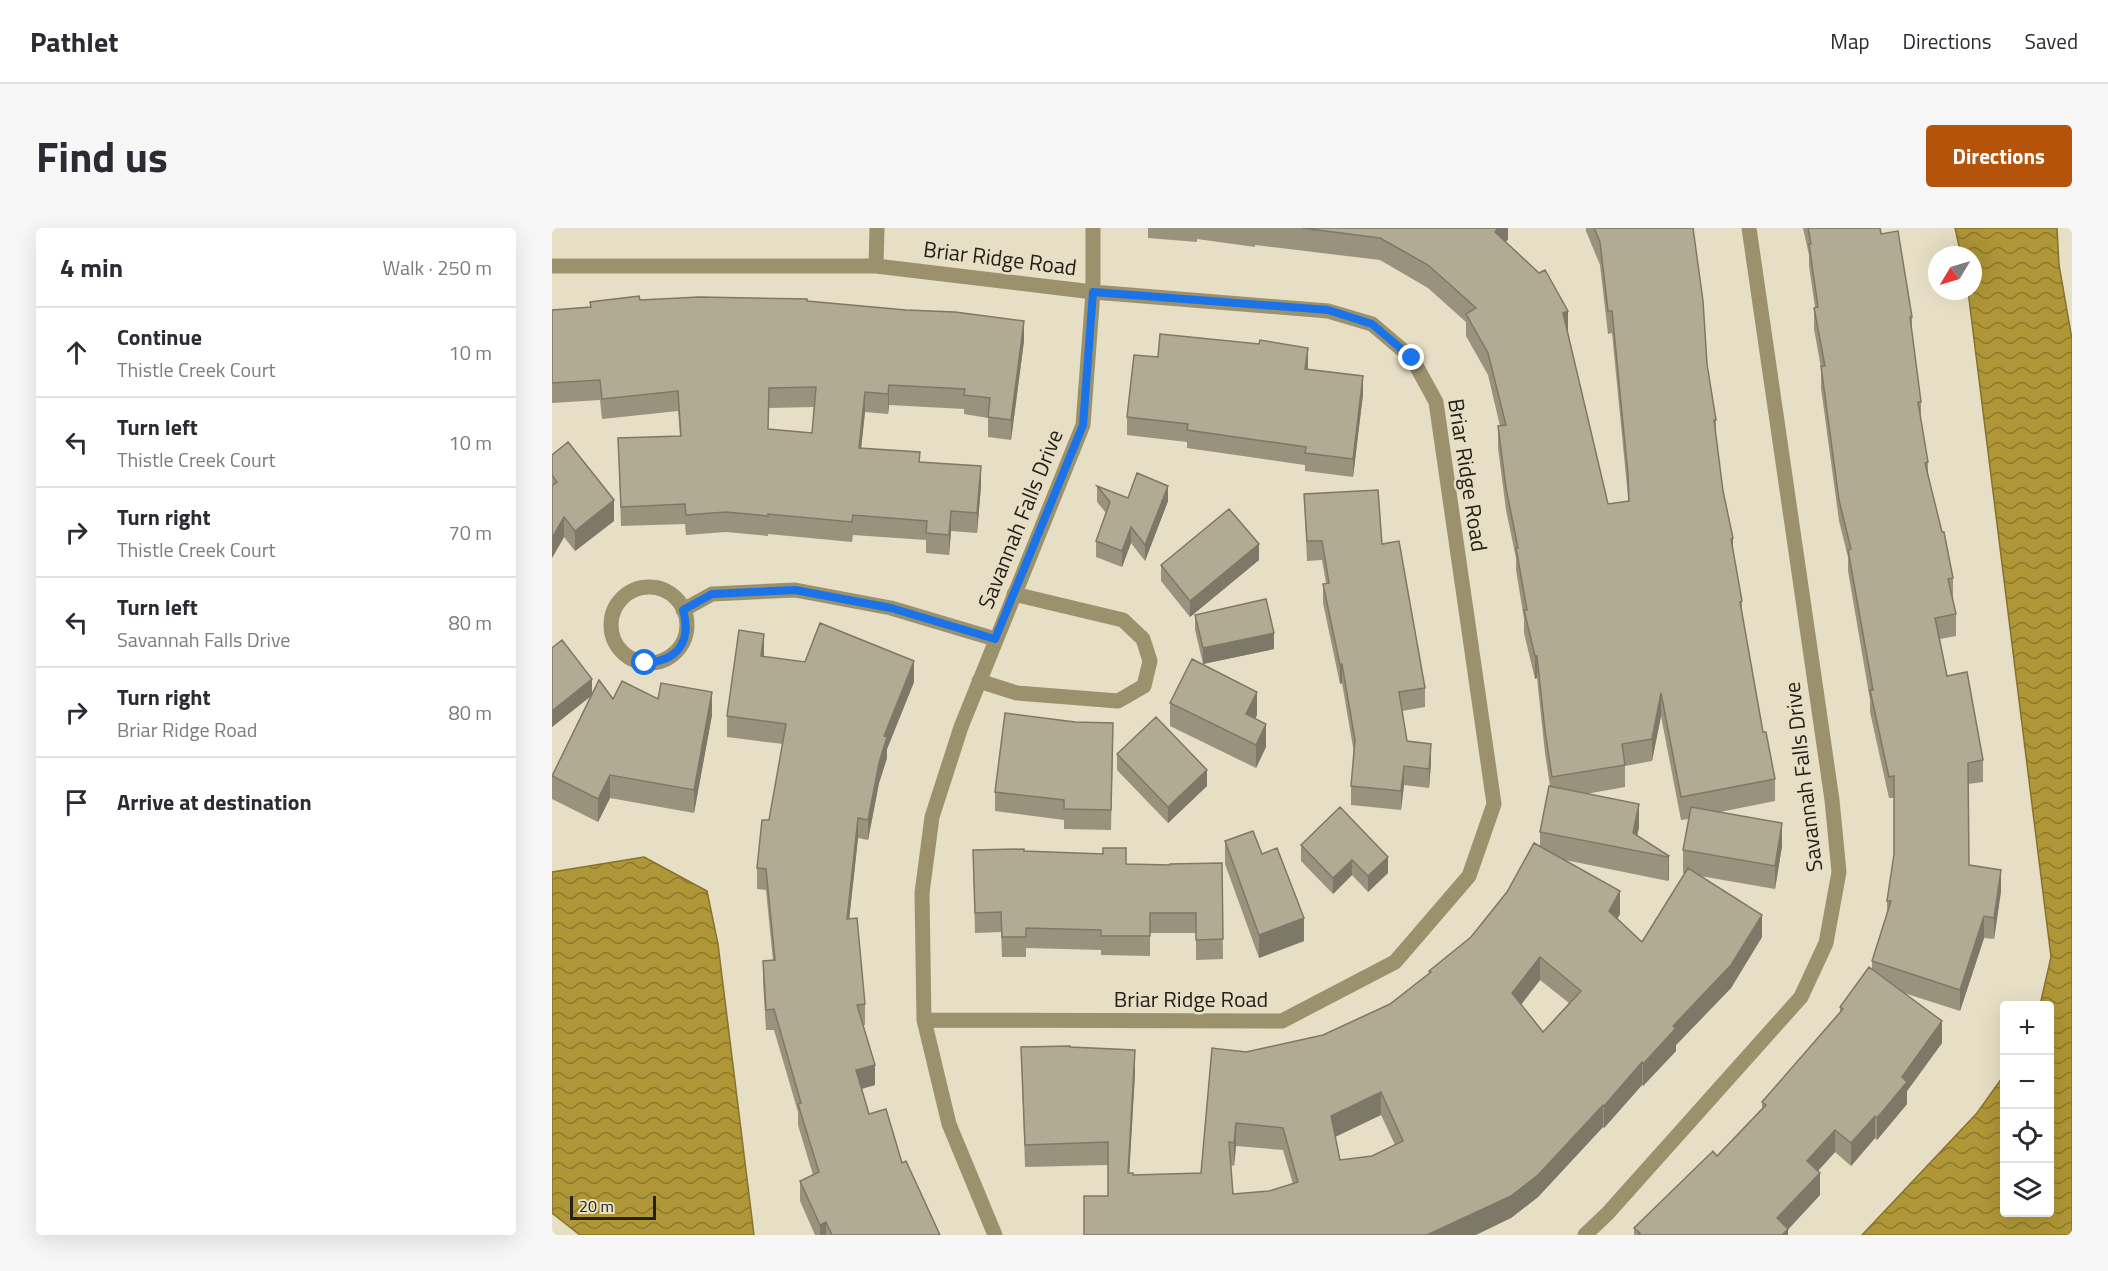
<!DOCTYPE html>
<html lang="en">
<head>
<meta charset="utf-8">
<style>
	:root { --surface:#fff; --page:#f7f7f7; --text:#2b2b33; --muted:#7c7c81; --line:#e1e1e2; --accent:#b45309 }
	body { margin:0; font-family:"Titillium Web",sans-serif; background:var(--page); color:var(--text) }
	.controls { position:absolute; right:18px; bottom:18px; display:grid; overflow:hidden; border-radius:6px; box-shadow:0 6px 24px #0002 }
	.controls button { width:54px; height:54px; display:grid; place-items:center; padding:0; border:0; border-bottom:2px solid var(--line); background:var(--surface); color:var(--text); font:30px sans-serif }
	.compass { position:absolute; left:1376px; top:18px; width:54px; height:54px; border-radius:50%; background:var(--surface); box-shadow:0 6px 24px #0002; rotate:232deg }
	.scale { position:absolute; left:18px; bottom:15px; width:86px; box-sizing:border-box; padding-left:6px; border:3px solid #252219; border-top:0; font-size:16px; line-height:21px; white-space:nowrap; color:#252219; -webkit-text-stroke:4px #e6dfc5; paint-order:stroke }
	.stop { position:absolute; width:18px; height:18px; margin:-14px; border:4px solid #1a73e8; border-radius:50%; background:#fff }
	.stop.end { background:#1a73e8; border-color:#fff; box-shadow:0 2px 6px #0008 }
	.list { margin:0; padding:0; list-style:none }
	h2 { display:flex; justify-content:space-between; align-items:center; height:78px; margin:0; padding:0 24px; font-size:26px }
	h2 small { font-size:20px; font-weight:400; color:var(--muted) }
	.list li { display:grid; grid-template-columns:39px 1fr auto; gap:18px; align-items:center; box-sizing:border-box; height:90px; padding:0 24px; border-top:2px solid var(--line) }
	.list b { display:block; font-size:22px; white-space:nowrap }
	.list p { margin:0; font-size:20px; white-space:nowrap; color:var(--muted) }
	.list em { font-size:20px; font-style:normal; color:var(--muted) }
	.icon { flex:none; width:33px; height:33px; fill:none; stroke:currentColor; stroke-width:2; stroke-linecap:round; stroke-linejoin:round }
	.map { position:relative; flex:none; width:1520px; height:1007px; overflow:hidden; border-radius:6px }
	header { display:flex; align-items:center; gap:36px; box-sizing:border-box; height:84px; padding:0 30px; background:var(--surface); border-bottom:2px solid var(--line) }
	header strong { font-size:28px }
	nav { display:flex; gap:33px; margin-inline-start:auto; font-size:21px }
	.intro { display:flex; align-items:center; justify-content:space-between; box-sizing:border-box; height:144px; padding:0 36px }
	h1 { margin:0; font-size:42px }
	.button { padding:15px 27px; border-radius:6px; background:var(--accent); color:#fff; font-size:21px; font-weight:700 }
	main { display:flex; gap:36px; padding:0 36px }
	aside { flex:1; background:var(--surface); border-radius:6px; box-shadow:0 6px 24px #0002 }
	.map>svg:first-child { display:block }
</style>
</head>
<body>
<header>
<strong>Pathlet</strong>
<nav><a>Map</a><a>Directions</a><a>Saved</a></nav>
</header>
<div class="intro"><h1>Find us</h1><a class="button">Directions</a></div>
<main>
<aside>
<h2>4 min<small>Walk · 250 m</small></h2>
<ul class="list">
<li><svg class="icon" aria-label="ahead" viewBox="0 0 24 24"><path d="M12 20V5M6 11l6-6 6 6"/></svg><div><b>Continue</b><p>Thistle Creek Court</p></div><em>10 m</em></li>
<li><svg class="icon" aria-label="left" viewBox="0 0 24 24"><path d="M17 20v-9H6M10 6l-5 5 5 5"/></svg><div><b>Turn left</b><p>Thistle Creek Court</p></div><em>10 m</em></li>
<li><svg class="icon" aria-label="right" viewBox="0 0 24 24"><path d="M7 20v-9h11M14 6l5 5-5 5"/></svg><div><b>Turn right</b><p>Thistle Creek Court</p></div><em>70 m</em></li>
<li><svg class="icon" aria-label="left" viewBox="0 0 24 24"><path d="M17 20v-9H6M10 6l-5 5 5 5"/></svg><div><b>Turn left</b><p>Savannah Falls Drive</p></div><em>80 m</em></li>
<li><svg class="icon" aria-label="right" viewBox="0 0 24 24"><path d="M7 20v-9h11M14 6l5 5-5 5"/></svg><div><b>Turn right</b><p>Briar Ridge Road</p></div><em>80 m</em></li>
<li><svg class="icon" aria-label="arrive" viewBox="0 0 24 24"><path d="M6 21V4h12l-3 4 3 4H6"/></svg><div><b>Arrive at destination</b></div></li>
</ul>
</aside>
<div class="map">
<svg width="1520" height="1007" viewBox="0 0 1520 1007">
	<defs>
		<pattern id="water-waves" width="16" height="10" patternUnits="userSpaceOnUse" patternTransform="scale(1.5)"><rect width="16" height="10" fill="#af9636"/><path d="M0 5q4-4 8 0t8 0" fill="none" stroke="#8e7a2d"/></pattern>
	</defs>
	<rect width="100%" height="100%" fill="#e6dfc5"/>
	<!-- water -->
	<path fill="url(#water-waves)" stroke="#86732d" stroke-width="1.5" d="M 1403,0 L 1505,0 L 1507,37 L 1520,111 L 1520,1007 L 1310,1007 L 1425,885 L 1452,847 L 1452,984 L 1498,984 L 1498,778 L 1488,777 L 1499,729 L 1416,63 L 1421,63 L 1421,27 L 1409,27 Z
		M 92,629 L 155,663 L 166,716 L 202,1007 L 28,1007 L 0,985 L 0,644 Z"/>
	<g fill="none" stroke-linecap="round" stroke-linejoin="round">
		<!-- minor -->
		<path stroke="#9b916c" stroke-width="15" d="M 0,38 L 324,38 L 541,64 L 776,83 L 820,96 L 860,130 L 884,174 L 942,576 L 917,648 L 843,734 L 730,793 L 372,792
			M 324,38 L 325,0
			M59 397a38 38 0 1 1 76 0a38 38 0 1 1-76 0Z
			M 131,382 L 160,366 L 243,362 L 339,380 L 443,411
			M 427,453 L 465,465 L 566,473 L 592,458 L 598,433 L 591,411 L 571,392 L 462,366
			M 443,1007 L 397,896 L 372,792 L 370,665 L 380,589 L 409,499 L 531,197 L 541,64 L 541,0
			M 1033,1007 L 1056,985 L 1249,769 L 1274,715 L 1287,644 L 1280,572 L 1197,0"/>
	</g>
	<!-- wall -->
	<path fill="#99937e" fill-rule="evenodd" d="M 596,0 L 956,0 L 956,11 L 954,14 L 1016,105 L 1056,276 L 1076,273 L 1076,269 L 1060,105 L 1056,106 L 1048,37 L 1034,3 L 1034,0 L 1141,0 L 1155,136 L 1164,192 L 1164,211 L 1171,263 L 1190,373 L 1190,384 L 1211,504 L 1223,551 L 1223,573 L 1168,584 L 1230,618 L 1223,661 L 1148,648 L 1210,709 L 1179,760 L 1124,817 L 1124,823 L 1091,858 L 1090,857 L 1052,900 L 1051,899 L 986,969 L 959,990 L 556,968 L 556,937 L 473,939 L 469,819 L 518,819 L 583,845 L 577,945 L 581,947 L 649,945 L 694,824 L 771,807 L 838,776 L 877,745 L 877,743 L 919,709 L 955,664 L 988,619 L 988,604 L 998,558 L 993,525 L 985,450 L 983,451 L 972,405 L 972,391 L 964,342 L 964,330 L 954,282 L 946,220 L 946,198 L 948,198 L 936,147 L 914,108 L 914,94 L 876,60 L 828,32 L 703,17 L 703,19 L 645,11 L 645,14 L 596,10 ZM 1109,488 L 1129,592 L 1137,591 L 1131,622 L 1131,645 L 1133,645 L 1090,714 L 1065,691 L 1068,686 L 1013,632 L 1116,653 L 1117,628 L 1085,608 L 1087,599 L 1034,566 L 1073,559 L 1073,538 L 1100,533 ZM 988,752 L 1017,775 L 991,804 L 969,777 ZM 829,887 L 843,917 L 820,928 L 788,932 L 783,908 ZM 684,918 L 731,922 L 741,956 L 717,963 L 681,966 L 679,937 L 682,938 Z
		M 1251,0 L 1328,0 L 1360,89 L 1360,107 L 1369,174 L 1369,191 L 1376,234 L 1376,246 L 1401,350 L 1401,372 L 1404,386 L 1404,408 L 1388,411 L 1395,448 L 1431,532 L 1431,554 L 1416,556 L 1417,637 L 1449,663 L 1442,711 L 1432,710 L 1408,783 L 1352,765 L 1390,815 L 1355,863 L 1355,876 L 1325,912 L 1323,910 L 1299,938 L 1283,924 L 1266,943 L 1268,967 L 1236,1001 L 1236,1007 L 1082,1007 L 1082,1000 L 1165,928 L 1210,880 L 1210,874 L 1288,784 L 1288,779 L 1320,742 L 1320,733 L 1335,688 L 1335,673 L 1342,627 L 1342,570 L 1337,570 L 1318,484 L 1318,472 L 1296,343 L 1296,329 L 1287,293 L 1269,160 L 1269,140 L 1262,101 L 1262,80 L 1263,79 L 1257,38 L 1257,27 Z
		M 88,72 L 255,73 L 472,113 L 459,212 L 436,209 L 436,190 L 412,186 L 412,181 L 337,177 L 336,186 L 313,184 L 309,220 L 368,234 L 429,258 L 425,305 L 399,303 L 397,327 L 374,325 L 374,312 L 301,307 L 300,314 L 216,306 L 216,308 L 174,304 L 134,307 L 133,296 L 69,298 L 66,210 L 128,208 L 126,183 L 50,191 L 48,172 L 0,175 L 0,82 L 38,79 L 38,74 ZM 262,179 L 260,205 L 216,201 L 217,180 Z
		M 606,129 L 756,138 L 756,141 L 811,166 L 801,249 L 753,243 L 753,237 L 635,220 L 635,214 L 575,207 L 575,189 Z
		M 0,227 L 62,293 L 23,323 L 12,309 L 0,330 Z
		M 545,258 L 576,270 L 616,273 L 593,333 L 579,315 L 570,339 L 544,329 L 544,313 L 554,285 L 545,274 Z
		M 752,266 L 830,316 L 873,460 L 873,479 L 850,483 L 855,513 L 879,535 L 877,560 L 852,557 L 849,582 L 799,577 L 799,558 L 802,525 L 790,455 L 788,456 L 771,375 L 771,356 L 774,355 L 770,332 L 755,333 Z
		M 707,332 L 638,389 L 609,353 L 609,337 Z
		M 643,387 L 722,421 L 651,436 L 643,402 Z
		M 0,420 L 40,464 L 61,471 L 106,471 L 160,487 L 142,585 L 58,570 L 46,594 L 0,571 L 0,548 L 38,469 L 0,499 Z
		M 211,429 L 362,454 L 335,521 L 335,530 L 327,555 L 316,612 L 306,610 L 297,691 L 313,776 L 313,797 L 311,797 L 323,857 L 310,861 L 317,886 L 350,935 L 388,1007 L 263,1007 L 248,973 L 248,953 L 261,947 L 246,897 L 246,884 L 222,802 L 214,802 L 211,754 L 211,733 L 221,733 L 214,662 L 205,661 L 205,640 L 217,592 L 231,516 L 175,509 L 175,488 Z
		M 618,475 L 705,487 L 703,490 L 714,519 L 704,540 L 618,498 Z
		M 561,515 L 559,602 L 512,601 L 512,592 L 443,583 L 443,564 Z
		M 565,526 L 655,558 L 616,595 L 565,542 Z
		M 788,579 L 836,645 L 816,664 L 800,647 L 781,666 L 749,633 L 749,617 Z
		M 673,613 L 710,626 L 752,713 L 707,730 L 673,636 Z
		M 421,622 L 472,623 L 574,636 L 618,637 L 670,635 L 671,731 L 644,732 L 644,705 L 598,705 L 598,728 L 549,727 L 549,722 L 474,720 L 474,729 L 450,729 L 449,704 L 423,705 Z"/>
	<!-- shaded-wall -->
	<path fill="#7d7867" d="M 946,0 L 956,0 L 956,11 L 943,27 L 943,4 Z
		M 1016,83 L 1016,105 L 1011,108 L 1011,85 Z
		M 472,93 L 472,113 L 459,212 L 459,192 Z
		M 756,120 L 756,138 L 753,159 L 753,141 Z
		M 811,148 L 811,166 L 801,249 L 801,231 Z
		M 337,157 L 337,177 L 336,186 L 336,166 Z
		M 313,164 L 313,184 L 307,240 L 307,220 Z
		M 429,238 L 429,258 L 425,305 L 425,285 Z
		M 616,258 L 616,273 L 593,333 L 593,317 Z
		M 62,272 L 62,293 L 23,323 L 23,303 Z
		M 399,283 L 399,303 L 397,327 L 397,307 Z
		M 12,289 L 12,309 L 0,330 L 0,310 Z
		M 579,299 L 579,315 L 570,339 L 570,323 Z
		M 1181,310 L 1181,333 L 1179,311 Z
		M 707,316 L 707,332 L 638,389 L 638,373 Z
		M 722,405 L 722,421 L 651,436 L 651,420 Z
		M 212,406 L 212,427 L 209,449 L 209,428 Z
		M 983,428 L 985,428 L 985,450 L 983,451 Z
		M 362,433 L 362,454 L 335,521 L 335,530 L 327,555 L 316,612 L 316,592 L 332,508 Z
		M 790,436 L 790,455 L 788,456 L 788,437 Z
		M 40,451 L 40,467 L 0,499 L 0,483 Z
		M 160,464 L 160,487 L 142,585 L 142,562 Z
		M 705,464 L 705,487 L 694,509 L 694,486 Z
		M 1109,465 L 1109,488 L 1100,533 L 1100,511 Z
		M 714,496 L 714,519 L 704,540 L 704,517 Z
		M 879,516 L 879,535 L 877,560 L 877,541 Z
		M 852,538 L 852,557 L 849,582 L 849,563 Z
		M 655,542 L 655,558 L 616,595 L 616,579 Z
		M 58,547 L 58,570 L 46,594 L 46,571 Z
		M 1087,576 L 1087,599 L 1082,623 L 1081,605 Z
		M 306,590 L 306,610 L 295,711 L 295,691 Z
		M 1230,595 L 1230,618 L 1223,661 L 1223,638 Z
		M 1117,628 L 1117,651 L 1116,653 L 1116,629 Z
		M 836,629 L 836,645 L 816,664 L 816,648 Z
		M 800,632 L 800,647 L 781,666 L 781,650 Z
		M 1449,642 L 1449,663 L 1442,711 L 1442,690 Z
		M 1068,663 L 1068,686 L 1057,706 L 1057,683 Z
		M 1210,687 L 1210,709 L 1179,760 L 1124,817 L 1124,823 L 1091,858 L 1091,836 Z
		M 1432,688 L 1432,710 L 1408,783 L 1408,762 Z
		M 752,690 L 752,713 L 707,730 L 707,707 Z
		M 988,729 L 988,752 L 960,788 L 960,765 Z
		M 1390,793 L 1390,815 L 1355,863 L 1355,876 L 1325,912 L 1325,890 L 1350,849 Z
		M 583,822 L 583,845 L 576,968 L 576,945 Z
		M 1090,834 L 1090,857 L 1052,900 L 1052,878 Z
		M 323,837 L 323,857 L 304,862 L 304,842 Z
		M 829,864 L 829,887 L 779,911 L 779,888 Z
		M 1051,877 L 1051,899 L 986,969 L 959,990 L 924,1007 L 875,1007 Z
		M 1323,888 L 1323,910 L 1299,938 L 1299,915 Z
		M 684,895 L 684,918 L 682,938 L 682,915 Z
		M 1283,902 L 1283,924 L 1255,955 L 1255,933 Z
		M 1268,945 L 1268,967 L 1231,1007 L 1236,1001 L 1236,1007 L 1225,1007 L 1225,990 Z
		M 274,994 L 274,1007 L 268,1007 L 268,997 Z"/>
	<!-- building -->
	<path fill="#b2ab93" stroke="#7d7867" stroke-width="1.5" fill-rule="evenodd" d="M 750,0 L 946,0 L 943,4 L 987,45 L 993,42 L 1016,83 L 1011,85 L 1056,276 L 1077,273 L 1076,247 L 1060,83 L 1056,83 L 1048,14 L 1042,0 L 1141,0 L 1151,73 L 1155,136 L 1164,192 L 1162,192 L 1171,263 L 1181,310 L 1179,311 L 1190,373 L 1188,374 L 1211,504 L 1214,504 L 1223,551 L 1129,569 L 1109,465 L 1100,511 L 1070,516 L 1073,537 L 1000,549 L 993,503 L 985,428 L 983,428 L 972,382 L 975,382 L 964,320 L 966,320 L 954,260 L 946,198 L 954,197 L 936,125 L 914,86 L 924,80 L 876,37 L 828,10 Z
		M 1256,0 L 1328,0 L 1329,6 L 1346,3 L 1360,89 L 1358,89 L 1369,174 L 1366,174 L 1376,234 L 1373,235 L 1390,304 L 1392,304 L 1401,350 L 1396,351 L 1404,386 L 1383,390 L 1395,448 L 1415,444 L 1431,532 L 1416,535 L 1417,637 L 1449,642 L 1442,690 L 1432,688 L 1408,762 L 1320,733 L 1339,673 L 1335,673 L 1342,626 L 1342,548 L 1337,549 L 1318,462 L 1321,462 L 1296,322 L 1299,321 L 1287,272 L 1269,138 L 1273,138 L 1262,80 L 1266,79 L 1257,16 L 1259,16 Z
		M 87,68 L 88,72 L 147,69 L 255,71 L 255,73 L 354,82 L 403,84 L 472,93 L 459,192 L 436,189 L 438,170 L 412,167 L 413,161 L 337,157 L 336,166 L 313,164 L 307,220 L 368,224 L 367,234 L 429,238 L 425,285 L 399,283 L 397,307 L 374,305 L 375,293 L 301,287 L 300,294 L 216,286 L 216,288 L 174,284 L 134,287 L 133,276 L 69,279 L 66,210 L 129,208 L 126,163 L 50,171 L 48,152 L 0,155 L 0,82 L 39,79 L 38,74 ZM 264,159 L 260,205 L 216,201 L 217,160 Z
		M 608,106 L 707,116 L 708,112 L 756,120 L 753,141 L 811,148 L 801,231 L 753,225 L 754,219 L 635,202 L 636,196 L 575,189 L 582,127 L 606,129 Z
		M 16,214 L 62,272 L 23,303 L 12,289 L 0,310 L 0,258 L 5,254 L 0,247 L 0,227 Z
		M 585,245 L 616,258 L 593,317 L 579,299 L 570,323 L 544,313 L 558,274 L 545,258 L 576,270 Z
		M 826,262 L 830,316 L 847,313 L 873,460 L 847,464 L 855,513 L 879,516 L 877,541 L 852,538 L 849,563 L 799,558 L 803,512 L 790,436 L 788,437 L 771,356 L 777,355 L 770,313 L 755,313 L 752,266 Z
		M 677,281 L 707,316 L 638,373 L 609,337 Z
		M 714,371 L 722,405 L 651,420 L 643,387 Z
		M 268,395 L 362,433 L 332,508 L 335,509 L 327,535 L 316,592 L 306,590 L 295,691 L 305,690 L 313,776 L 305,777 L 323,837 L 304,842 L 317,886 L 334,881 L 350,935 L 354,933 L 388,1007 L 280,1007 L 274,994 L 268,997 L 248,953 L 267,944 L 246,876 L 249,875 L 222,781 L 214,782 L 211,733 L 223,732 L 214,641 L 205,640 L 210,592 L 217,592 L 234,496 L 175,488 L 187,402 L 212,406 L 209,428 L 253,434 Z
		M 10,412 L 40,451 L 0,483 L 0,420 Z
		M 640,431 L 705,464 L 694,486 L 714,496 L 704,517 L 618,475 Z
		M 47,452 L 61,471 L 70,453 L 106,471 L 109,455 L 160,464 L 142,562 L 58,547 L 46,571 L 0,548 Z
		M 453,485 L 523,494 L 561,495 L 559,582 L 512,581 L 512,572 L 443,564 Z
		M 604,489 L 655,542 L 616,579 L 565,526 Z
		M 997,558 L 1087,576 L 1081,605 L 1117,628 L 1116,629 L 988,604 Z
		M 788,579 L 836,629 L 816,648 L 800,632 L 781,650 L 749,617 Z
		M 1139,579 L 1230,595 L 1223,638 L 1131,622 Z
		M 701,603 L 710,626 L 725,620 L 752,690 L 707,707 L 673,613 Z
		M 982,615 L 1068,663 L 1057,683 L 1090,714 L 1136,640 L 1210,687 L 1179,737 L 1121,798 L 1124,800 L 1091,836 L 1090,834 L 1052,878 L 1051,877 L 986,947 L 959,968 L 875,1007 L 532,1007 L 532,968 L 556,968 L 556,914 L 473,917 L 469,819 L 518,818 L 518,819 L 583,822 L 576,945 L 581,945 L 581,947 L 649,945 L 660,820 L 694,824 L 771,807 L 838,776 L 879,744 L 877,743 L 919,709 L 955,664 ZM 988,729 L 1029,763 L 991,804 L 960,765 ZM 829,864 L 851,913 L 820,928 L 788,932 L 779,888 ZM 684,895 L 731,900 L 746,954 L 717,963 L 681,966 L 677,914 L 682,915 Z
		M 551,620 L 574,620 L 574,636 L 618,637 L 618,636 L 670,635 L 671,711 L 644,712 L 644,685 L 598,685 L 598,708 L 549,708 L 549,702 L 474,700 L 474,709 L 450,709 L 449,684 L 423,685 L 421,622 L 472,621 L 472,623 L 551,626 Z
		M 1317,739 L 1390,793 L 1350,849 L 1355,854 L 1325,890 L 1323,888 L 1299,915 L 1283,902 L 1255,933 L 1268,945 L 1225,990 L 1236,1001 L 1230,1007 L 1086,1007 L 1088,1005 L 1082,1000 L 1161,923 L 1165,928 L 1214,877 L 1210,874 L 1291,781 L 1288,779 Z"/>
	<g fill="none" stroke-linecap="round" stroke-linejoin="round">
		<!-- route -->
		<path stroke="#1a73e8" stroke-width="8" d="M 93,435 C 126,433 140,413 131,382 L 160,366 L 243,362 L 339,380 L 443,411 L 531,197 L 541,64 L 776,82 L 820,96 L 860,130"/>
	</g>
	<g text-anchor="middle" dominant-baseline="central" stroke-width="5" stroke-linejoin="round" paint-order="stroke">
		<!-- street labels -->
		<g font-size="22" fill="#252219" stroke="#e6dfc5">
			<text transform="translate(448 30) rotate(7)">Briar Ridge Road</text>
			<text transform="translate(916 247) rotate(81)">Briar Ridge Road</text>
			<text transform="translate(468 291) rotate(-68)">Savannah Falls Drive</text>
			<text transform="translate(1251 549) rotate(-97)">Savannah Falls Drive</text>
			<text x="639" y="771">Briar Ridge Road</text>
		</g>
	</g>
</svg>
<div class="controls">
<button>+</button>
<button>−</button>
<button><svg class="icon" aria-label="locate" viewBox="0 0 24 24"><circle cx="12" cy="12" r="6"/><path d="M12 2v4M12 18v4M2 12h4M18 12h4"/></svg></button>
<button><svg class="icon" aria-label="layers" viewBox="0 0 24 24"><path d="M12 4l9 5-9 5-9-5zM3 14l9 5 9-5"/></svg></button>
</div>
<svg class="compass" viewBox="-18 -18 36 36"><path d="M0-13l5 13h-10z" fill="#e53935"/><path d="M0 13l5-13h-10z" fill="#7c7c81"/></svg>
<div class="scale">20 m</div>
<div class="stop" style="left:93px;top:435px"></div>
<div class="stop end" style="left:860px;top:130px"></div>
</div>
</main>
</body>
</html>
